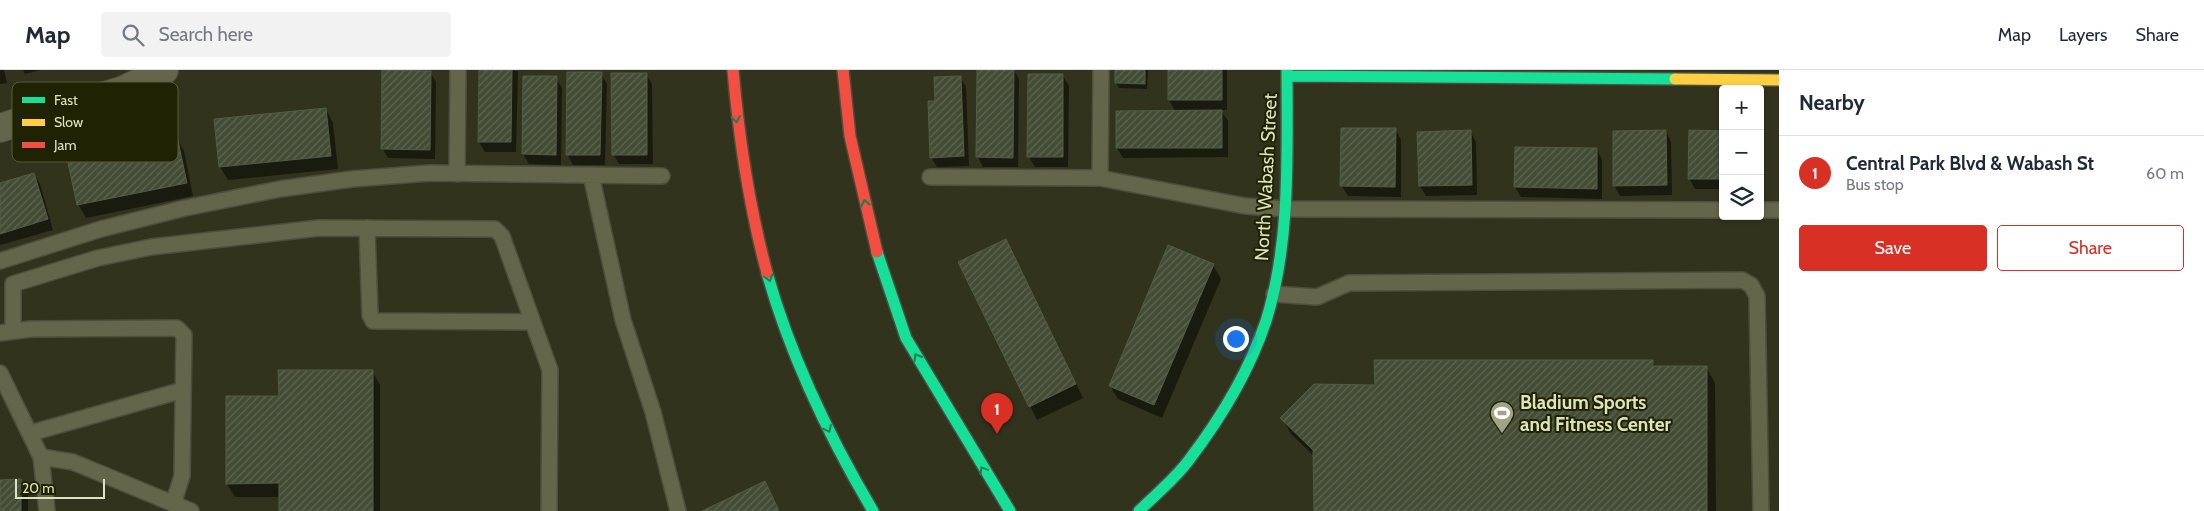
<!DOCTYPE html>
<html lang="en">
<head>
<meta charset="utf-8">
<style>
	:root { --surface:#fff; --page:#f2f2f3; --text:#1f2937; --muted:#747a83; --line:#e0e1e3; --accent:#d93025 }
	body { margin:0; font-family:Cabin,sans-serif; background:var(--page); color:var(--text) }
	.controls { position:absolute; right:15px; top:15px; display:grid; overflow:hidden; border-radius:5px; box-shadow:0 1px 4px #0004 }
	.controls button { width:45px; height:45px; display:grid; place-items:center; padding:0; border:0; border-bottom:1px solid var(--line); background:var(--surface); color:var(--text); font:25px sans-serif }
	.scale { position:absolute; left:15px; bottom:12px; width:90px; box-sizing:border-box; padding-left:5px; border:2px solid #dde3be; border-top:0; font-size:14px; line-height:18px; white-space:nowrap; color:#dde3be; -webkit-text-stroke:4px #1f2203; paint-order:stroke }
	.you { position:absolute; left:1235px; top:268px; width:18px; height:18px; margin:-12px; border:4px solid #fff; border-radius:50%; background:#1a73e8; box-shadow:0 0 0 8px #1a73e833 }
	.badge { display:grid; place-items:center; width:32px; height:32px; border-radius:50%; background:var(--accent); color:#fff; font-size:16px; font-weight:700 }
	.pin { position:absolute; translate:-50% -41px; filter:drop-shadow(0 1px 2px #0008) }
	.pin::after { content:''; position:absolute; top:26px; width:18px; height:15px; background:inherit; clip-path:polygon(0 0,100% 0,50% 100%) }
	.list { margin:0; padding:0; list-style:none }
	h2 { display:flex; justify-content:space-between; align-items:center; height:65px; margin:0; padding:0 20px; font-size:21px }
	h2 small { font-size:16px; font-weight:400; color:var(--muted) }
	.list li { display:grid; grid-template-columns:32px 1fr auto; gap:15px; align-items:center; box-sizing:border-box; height:75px; padding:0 20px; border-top:1px solid var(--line) }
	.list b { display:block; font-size:19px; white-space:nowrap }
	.list p { margin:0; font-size:16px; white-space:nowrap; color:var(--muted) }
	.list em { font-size:16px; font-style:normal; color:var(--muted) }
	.actions { display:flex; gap:10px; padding:15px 20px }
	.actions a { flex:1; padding:11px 0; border:1px solid var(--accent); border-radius:5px; text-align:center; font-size:18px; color:var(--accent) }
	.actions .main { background:var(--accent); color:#fff }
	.icon { flex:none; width:28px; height:28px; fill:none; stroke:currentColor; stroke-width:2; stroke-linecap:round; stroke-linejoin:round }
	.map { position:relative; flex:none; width:1779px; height:441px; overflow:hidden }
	header { display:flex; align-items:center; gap:30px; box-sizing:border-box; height:70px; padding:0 25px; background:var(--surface); border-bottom:1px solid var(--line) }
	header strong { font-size:24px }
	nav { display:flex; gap:28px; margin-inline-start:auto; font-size:18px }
	.search { width:350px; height:45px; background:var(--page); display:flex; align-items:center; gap:12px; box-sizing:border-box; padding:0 18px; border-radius:5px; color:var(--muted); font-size:19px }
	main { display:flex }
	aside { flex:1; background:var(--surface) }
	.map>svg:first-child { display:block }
</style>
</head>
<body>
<header>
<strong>Map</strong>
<div class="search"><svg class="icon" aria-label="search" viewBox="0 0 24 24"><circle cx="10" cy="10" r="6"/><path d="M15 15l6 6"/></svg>Search here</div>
<nav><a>Map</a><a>Layers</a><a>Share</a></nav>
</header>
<main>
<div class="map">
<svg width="1779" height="441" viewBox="0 0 1779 441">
	<defs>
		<pattern id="building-hatch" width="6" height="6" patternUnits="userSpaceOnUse" patternTransform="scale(1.25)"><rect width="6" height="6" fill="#444c36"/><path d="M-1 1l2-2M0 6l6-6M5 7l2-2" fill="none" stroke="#5f6651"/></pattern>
	</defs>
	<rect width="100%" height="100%" fill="#31331d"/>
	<!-- shadow -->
	<path fill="#0007" d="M 0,0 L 4,0 L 7,13 L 0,14 Z
		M 23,0 L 41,0 L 25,4 Z
		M 480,0 L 518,1 L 516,82 L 485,82 L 479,72 Z
		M 979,0 L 1014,0 L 1019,9 L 1018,97 L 983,97 L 978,87 Z
		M 1116,0 L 1148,0 L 1147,19 L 1119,18 L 1116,13 Z
		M 1169,0 L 1227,0 L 1227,40 L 1221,40 L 1228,51 L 1228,87 L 1123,88 L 1117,78 L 1176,42 L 1169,30 Z
		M 430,2 L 436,12 L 435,89 L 388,88 L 382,78 Z
		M 601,4 L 607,14 L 605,95 L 573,95 L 567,84 Z
		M 646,4 L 652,14 L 653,94 L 619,94 L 613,84 Z
		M 1063,6 L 1069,16 L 1068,97 L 1035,97 L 1029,87 Z
		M 960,7 L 966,17 L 969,96 L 937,97 L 931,87 Z
		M 556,8 L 562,18 L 561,95 L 529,94 L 523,84 Z
		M 326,39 L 333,53 L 338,99 L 228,110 L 220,97 Z
		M 1395,59 L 1401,70 L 1401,127 L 1348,126 L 1342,116 Z
		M 1470,61 L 1476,72 L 1477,125 L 1426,126 L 1420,116 Z
		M 1666,61 L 1671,72 L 1672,125 L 1620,126 L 1614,115 Z
		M 1723,62 L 1723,119 L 1695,119 L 1689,108 Z
		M 176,67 L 184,81 L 193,126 L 86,148 L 78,134 Z
		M 1597,79 L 1602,90 L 1602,129 L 1521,127 L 1515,117 Z
		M 34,104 L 40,114 L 53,160 L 0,175 L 0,114 Z
		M 1013,184 L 1083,328 L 1037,350 L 1030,336 Z
		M 1213,195 L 1221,209 L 1162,348 L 1118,329 L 1110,316 Z
		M 1652,291 L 1656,297 L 1706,297 L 1715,313 L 1716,441 L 1315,441 L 1315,387 L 1291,364 L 1282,348 L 1376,316 Z
		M 372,301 L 380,315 L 380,441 L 280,441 L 280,427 L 235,427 L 227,414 L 280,328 Z
		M 0,411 L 20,411 L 28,424 L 28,441 L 0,441 Z"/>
	<!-- building -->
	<path fill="url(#building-hatch)" stroke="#535c46" d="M 382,0 L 431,1 L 430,80 L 381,79 Z
		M 479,0 L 512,0 L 511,72 L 478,72 Z
		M 977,0 L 1014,0 L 1013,88 L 976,87 Z
		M 1115,0 L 1145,0 L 1145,14 L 1115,13 Z
		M 1168,0 L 1222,0 L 1222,30 L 1168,30 Z
		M 567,2 L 602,2 L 600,85 L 566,85 Z
		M 611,3 L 647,3 L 647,85 L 612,85 Z
		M 1028,4 L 1063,4 L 1063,87 L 1027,87 Z
		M 523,6 L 557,6 L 556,85 L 522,84 Z
		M 961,6 L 964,86 L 930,88 L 928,31 L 935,31 L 934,7 Z
		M 326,38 L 331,86 L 219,97 L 214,49 Z
		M 1222,40 L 1222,78 L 1116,78 L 1116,41 Z
		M 1341,58 L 1396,58 L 1395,117 L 1340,116 Z
		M 1471,60 L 1472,115 L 1419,116 L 1417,62 Z
		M 1666,60 L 1667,115 L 1613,116 L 1613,61 Z
		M 1689,60 L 1723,61 L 1723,109 L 1688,109 Z
		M 177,66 L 187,113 L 77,135 L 67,88 Z
		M 1515,77 L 1597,78 L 1597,119 L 1514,117 Z
		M 34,103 L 48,149 L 0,164 L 0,113 Z
		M 1006,169 L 1076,314 L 1029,337 L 958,192 Z
		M 1168,175 L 1214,194 L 1154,335 L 1109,316 Z
		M 1374,290 L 1653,290 L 1653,296 L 1707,296 L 1707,441 L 1314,441 L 1313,380 L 1280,348 L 1314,314 L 1375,315 Z
		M 278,300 L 373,300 L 373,441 L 279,441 L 279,413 L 226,414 L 226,326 L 279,326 Z
		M 21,409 L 21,441 L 0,441 L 0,410 Z
		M 765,411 L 779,441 L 702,441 Z"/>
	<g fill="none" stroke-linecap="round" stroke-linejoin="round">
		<!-- lane casing -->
		<g stroke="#4d4f3c" stroke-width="18">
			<path id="lane" d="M 457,104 L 458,0
				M 591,105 L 623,250 L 653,342 L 678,441
				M 930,107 L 1100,108 L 1245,136 L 1286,139 L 1723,140
				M 1100,108 L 1101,0
				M 1760,140 L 1779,140
				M 367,158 L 370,245 L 373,251 L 533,252
				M 0,191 L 101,159 L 185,138 L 280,119 L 352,109 L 430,103 L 662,106
				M 1274,224 L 1317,227 L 1349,213 L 1742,210 L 1751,215 L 1757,226 L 1761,441
				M 13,260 L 13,214 L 98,188 L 151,177 L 319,158 L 495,159 L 502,166 L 550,300 L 549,441
				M 0,263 L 31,259 L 177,258 L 184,265 L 182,406 L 173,434
				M 0,303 L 41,387 L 47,441
				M 31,363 L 183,320
				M 41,387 L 73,392 L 191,441"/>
		</g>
		<!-- street casing -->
		<g stroke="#4d4f3c" stroke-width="30">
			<path id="street" d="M 0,58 L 124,20 L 164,0"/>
		</g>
		<!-- fast casing -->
		<g stroke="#4d4f3c" stroke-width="14">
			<path id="fast" d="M 1287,6 L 1675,9
				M 877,182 L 906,268 L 1010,441
				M 767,203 C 791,288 828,365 873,441
				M 1139,441 C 1156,424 1175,409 1189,390 C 1221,348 1249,302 1266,251 C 1291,171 1287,83 1287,0"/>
		</g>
		<!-- slow casing -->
		<g stroke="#4d4f3c" stroke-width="14">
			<path id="slow" d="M 1675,9 L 1779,10"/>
		</g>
		<!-- jam casing -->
		<g stroke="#4d4f3c" stroke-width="14">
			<path id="jam" d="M 733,0 C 739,69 749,136 767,203
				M 843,0 L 850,66 L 877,182"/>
		</g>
		<!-- lane -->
		<use href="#lane" stroke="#63664a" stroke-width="15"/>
		<!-- street -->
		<use href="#street" stroke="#63664a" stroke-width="28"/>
		<!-- fast -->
		<use href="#fast" stroke="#16e098" stroke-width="11"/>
		<!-- slow -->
		<use href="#slow" stroke="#ffcf43" stroke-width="11"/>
		<!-- jam -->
		<use href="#jam" stroke="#f24e42" stroke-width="11"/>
	</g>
	<!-- one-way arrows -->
	<defs><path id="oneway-chevron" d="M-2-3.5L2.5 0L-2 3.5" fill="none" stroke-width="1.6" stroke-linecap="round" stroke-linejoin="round" transform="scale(1.25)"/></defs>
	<g stroke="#1a814e">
		<use href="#oneway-chevron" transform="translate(736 49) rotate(84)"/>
		<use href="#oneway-chevron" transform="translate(865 133) rotate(-102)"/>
		<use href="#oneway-chevron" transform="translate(769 208) rotate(74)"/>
		<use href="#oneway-chevron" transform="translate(917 287) rotate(-120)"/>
		<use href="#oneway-chevron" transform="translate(828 359) rotate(64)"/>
		<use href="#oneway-chevron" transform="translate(983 400) rotate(-121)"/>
	</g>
	<!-- icons -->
	<defs>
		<g id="stadium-pin" transform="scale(1.25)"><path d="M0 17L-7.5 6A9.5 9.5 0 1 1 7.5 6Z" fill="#a1a586" stroke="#1f2203"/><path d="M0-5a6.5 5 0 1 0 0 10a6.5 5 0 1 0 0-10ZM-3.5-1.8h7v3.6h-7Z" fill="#fff"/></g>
	</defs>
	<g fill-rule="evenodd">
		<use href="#stadium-pin" x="1502" y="343"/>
	</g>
	<g text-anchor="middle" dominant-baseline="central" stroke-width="4" stroke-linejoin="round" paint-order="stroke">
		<!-- street labels -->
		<g font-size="19" fill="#dde3be" stroke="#1f2203">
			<text transform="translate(1266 107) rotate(-87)">North Wabash Street</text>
		</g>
		<!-- poi labels -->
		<g font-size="19" font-weight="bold" fill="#dde3be" stroke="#1f2203" text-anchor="start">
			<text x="1520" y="332">Bladium Sports<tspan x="1520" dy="22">and Fitness Center</tspan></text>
		</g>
	</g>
	<!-- legend -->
	<rect x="12" y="12" width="166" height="80" rx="8" fill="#1f2203" stroke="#585c3b" stroke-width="1"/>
	<rect x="22" y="27" width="23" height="6" fill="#16e098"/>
	<rect x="22" y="49" width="23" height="7" fill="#ffcf43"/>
	<rect x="22" y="72" width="23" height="6" fill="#f24e42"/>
	<g font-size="14" fill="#dde3be">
		<text x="54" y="35">Fast</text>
		<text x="54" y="57">Slow</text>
		<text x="54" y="80">Jam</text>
	</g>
</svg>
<div class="controls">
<button>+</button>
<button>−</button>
<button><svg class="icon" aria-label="layers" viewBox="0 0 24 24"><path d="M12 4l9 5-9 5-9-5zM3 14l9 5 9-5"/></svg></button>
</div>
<div class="scale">20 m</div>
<div class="you"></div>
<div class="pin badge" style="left:997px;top:364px">1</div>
</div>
<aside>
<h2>Nearby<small></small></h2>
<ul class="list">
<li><span class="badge">1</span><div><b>Central Park Blvd &amp; Wabash St</b><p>Bus stop</p></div><em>60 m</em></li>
</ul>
<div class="actions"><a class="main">Save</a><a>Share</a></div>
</aside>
</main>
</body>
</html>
